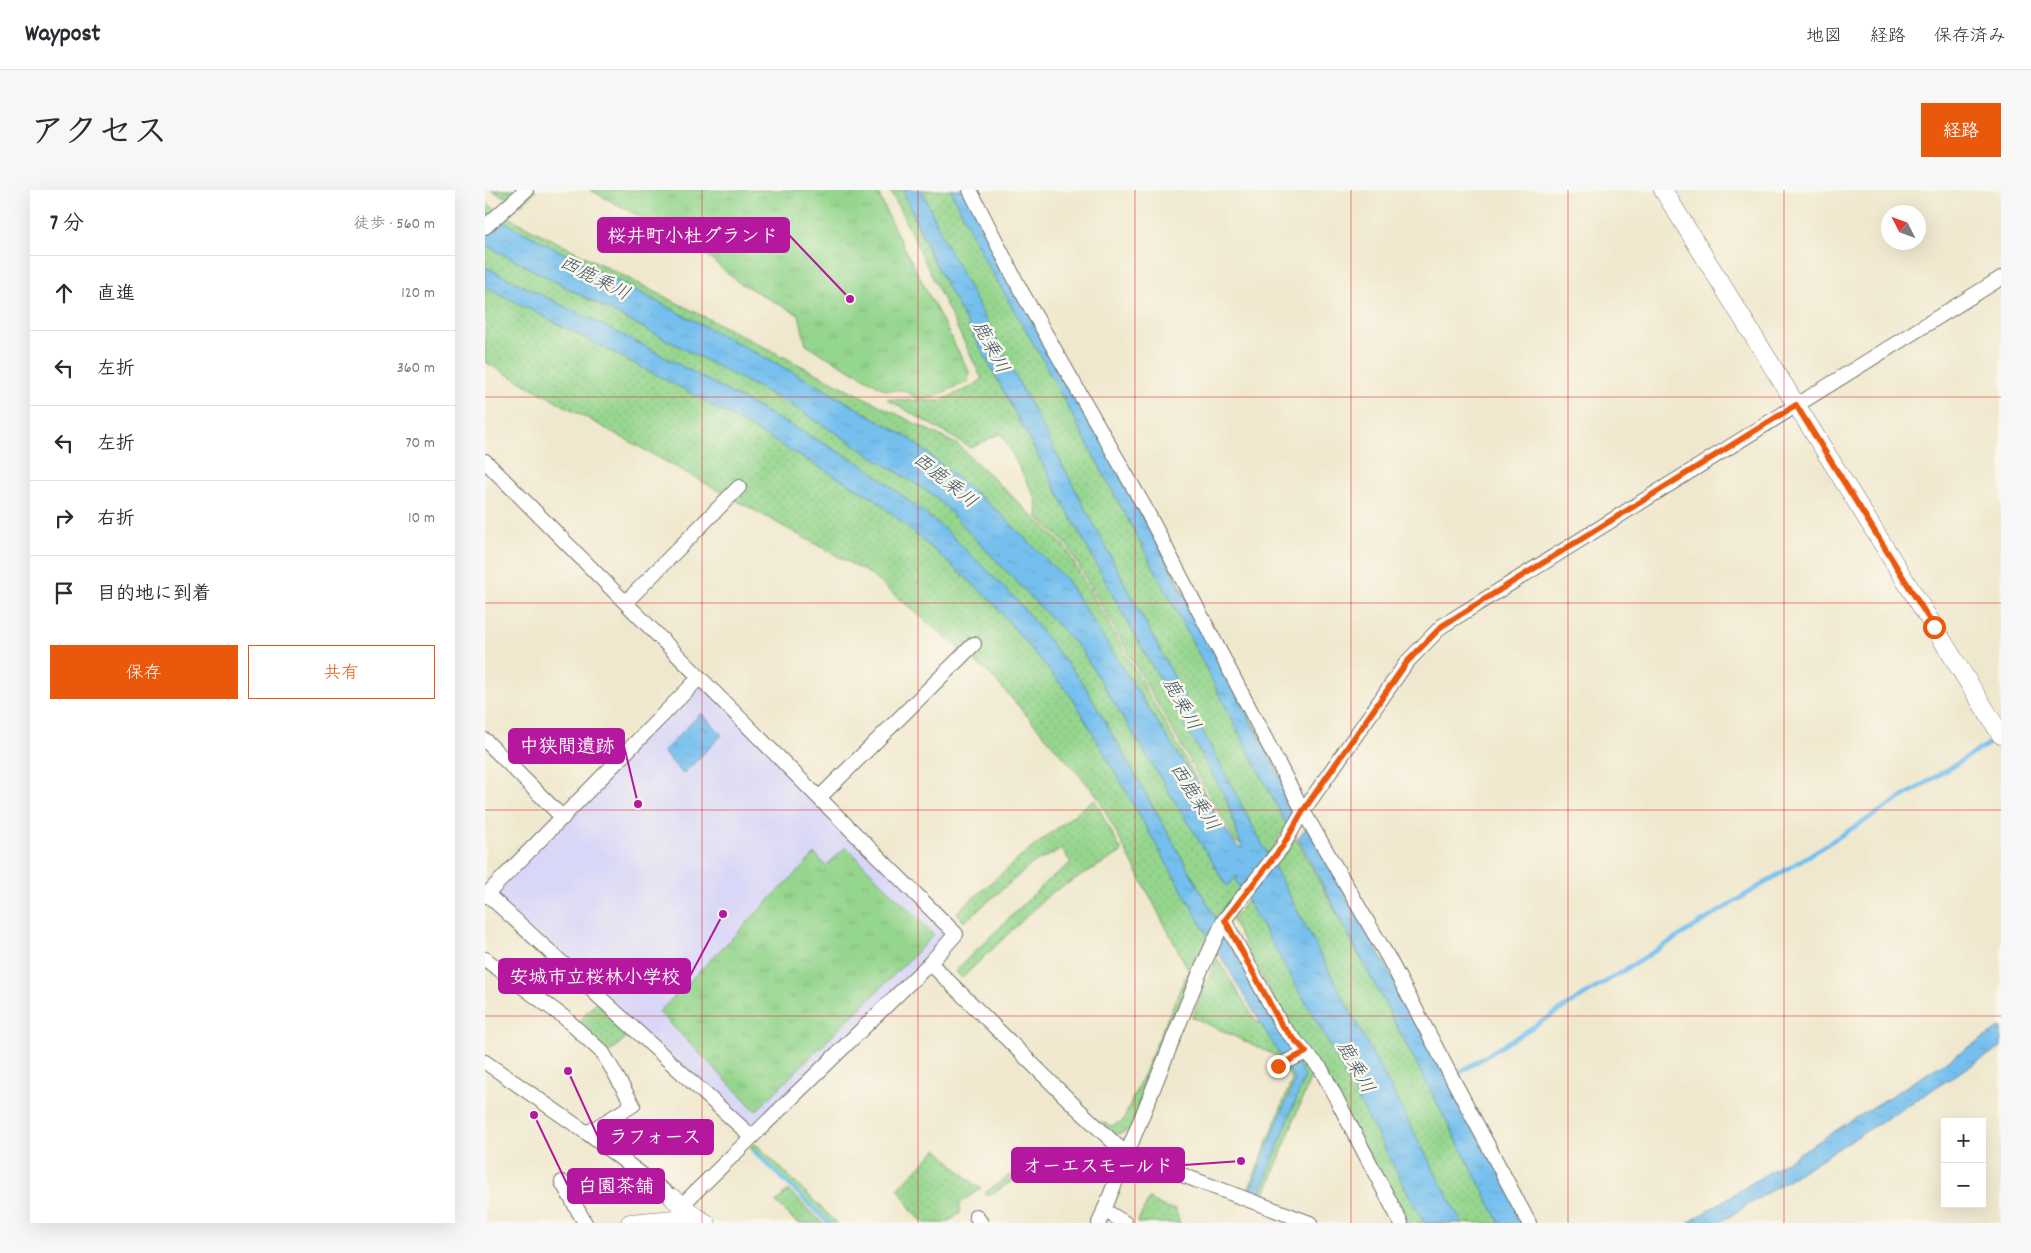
<!DOCTYPE html>
<html lang="ja">
<head>
<meta charset="utf-8">
<style>
	:root { --surface:#fff; --page:#f7f7f7; --text:#2b2b33; --muted:#7c7c81; --line:#e1e1e2; --accent:#ea580c }
	body { margin:0; font-family:Dekko,"Klee One",sans-serif; background:var(--page); color:var(--text) }
	.controls { position:absolute; right:15px; bottom:15px; display:grid; overflow:hidden; border-radius:0px; box-shadow:0 5px 20px #0002 }
	.controls button { width:45px; height:45px; display:grid; place-items:center; padding:0; border:0; border-bottom:1px solid var(--line); background:var(--surface); color:var(--text); font:25px sans-serif }
	.compass { position:absolute; left:1396px; top:15px; width:45px; height:45px; border-radius:50%; background:var(--surface); box-shadow:0 5px 20px #0002; rotate:312deg }
	.stop { position:absolute; width:15px; height:15px; margin:-11px; border:4px solid #ea580c; border-radius:50%; background:#fff }
	.stop.end { background:#ea580c; border-color:#fff; box-shadow:0 1px 5px #0008 }
	.list { margin:0; padding:0; list-style:none }
	h2 { display:flex; justify-content:space-between; align-items:center; height:65px; margin:0; padding:0 20px; font-size:21px }
	h2 small { font-size:16px; font-weight:400; color:var(--muted) }
	.list li { display:grid; grid-template-columns:32px 1fr auto; gap:15px; align-items:center; box-sizing:border-box; height:75px; padding:0 20px; border-top:1px solid var(--line) }
	.list b { display:block; font-size:19px; white-space:nowrap }
	.list em { font-size:16px; font-style:normal; color:var(--muted) }
	.actions { display:flex; gap:10px; padding:15px 20px }
	.actions a { flex:1; padding:11px 0; border:1px solid var(--accent); border-radius:0px; text-align:center; font-size:18px; color:var(--accent) }
	.actions .main { background:var(--accent); color:#fff }
	.icon { flex:none; width:28px; height:28px; fill:none; stroke:currentColor; stroke-width:2; stroke-linecap:round; stroke-linejoin:round }
	.map { position:relative; flex:none; width:1516px; height:1033px; overflow:hidden; border-radius:0px }
	header { display:flex; align-items:center; gap:30px; box-sizing:border-box; height:70px; padding:0 25px; background:var(--surface); border-bottom:1px solid var(--line) }
	header strong { font-size:24px }
	nav { display:flex; gap:28px; margin-inline-start:auto; font-size:18px }
	.intro { display:flex; align-items:center; justify-content:space-between; box-sizing:border-box; height:120px; padding:0 30px }
	h1 { margin:0; font-size:35px }
	.button { padding:12px 22px; border-radius:0px; background:var(--accent); color:#fff; font-size:18px; font-weight:700 }
	main { display:flex; gap:30px; padding:0 30px }
	aside { flex:1; background:var(--surface); border-radius:0px; box-shadow:0 5px 20px #0002 }
	.map>svg:first-child { display:block }
</style>
</head>
<body>
<header>
<strong>Waypost</strong>
<nav><a>地図</a><a>経路</a><a>保存済み</a></nav>
</header>
<div class="intro"><h1>アクセス</h1><a class="button">経路</a></div>
<main>
<aside>
<h2>7 分<small>徒歩 · 560 m</small></h2>
<ul class="list">
<li><svg class="icon" aria-label="ahead" viewBox="0 0 24 24"><path d="M12 20V5M6 11l6-6 6 6"/></svg><div><b>直進</b></div><em>120 m</em></li>
<li><svg class="icon" aria-label="left" viewBox="0 0 24 24"><path d="M17 20v-9H6M10 6l-5 5 5 5"/></svg><div><b>左折</b></div><em>360 m</em></li>
<li><svg class="icon" aria-label="left" viewBox="0 0 24 24"><path d="M17 20v-9H6M10 6l-5 5 5 5"/></svg><div><b>左折</b></div><em>70 m</em></li>
<li><svg class="icon" aria-label="right" viewBox="0 0 24 24"><path d="M7 20v-9h11M14 6l5 5-5 5"/></svg><div><b>右折</b></div><em>10 m</em></li>
<li><svg class="icon" aria-label="arrive" viewBox="0 0 24 24"><path d="M6 21V4h12l-3 4 3 4H6"/></svg><div><b>目的地に到着</b></div></li>
</ul>
<div class="actions"><a class="main">保存</a><a>共有</a></div>
</aside>
<div class="map">
<svg width="1516" height="1033" viewBox="0 0 1516 1033">
	<defs>
		<pattern id="grass-dots" width="8" height="8" patternUnits="userSpaceOnUse" patternTransform="scale(1.25)"><rect width="8" height="8" fill="#95d68e"/><path d="M2 2h.1M6 6h.1" fill="none" stroke="#81b87b" stroke-width="1.8" stroke-linecap="round"/></pattern>
		<pattern id="park-tufts" width="24" height="20" patternUnits="userSpaceOnUse" patternTransform="scale(1.25)"><rect width="24" height="20" fill="#95d68e"/><path d="M3 7l-1-3M5 7V3M7 7l1-3M15 17l-1-3M17 17v-4M19 17l1-3" fill="none" stroke="#81b87b"/></pattern>
		<pattern id="water-ripples" width="26" height="14" patternUnits="userSpaceOnUse" patternTransform="scale(1.25)"><rect width="26" height="14" fill="#75bfee"/><path d="M2 4q2-2 4 0t4 0M15 11q2-2 4 0t4 0" fill="none" stroke="#65a4cc"/></pattern>
	</defs>
	<rect width="100%" height="100%" fill="#fbf7ec"/>
	<filter id="ink" filterUnits="userSpaceOnUse"><feTurbulence type="fractalNoise" baseFrequency=".02" numOctaves="2"/><feDisplacementMap in="SourceGraphic" scale="10" xChannelSelector="R" yChannelSelector="G"/><feConvolveMatrix kernelMatrix="1 2 1 2 8 2 1 2 1" color-interpolation-filters="sRGB"/></filter>
	<filter id="wash" filterUnits="userSpaceOnUse"><feTurbulence type="fractalNoise" baseFrequency=".0096" numOctaves="4" result="noise"/><feDisplacementMap in="SourceGraphic" scale="20" xChannelSelector="R" yChannelSelector="G"/><feGaussianBlur stdDeviation="1.12" result="paint"/><feColorMatrix in="noise" values="0 0 0 0 0 0 0 0 0 0 0 0 0 0 0 0 0 1.4 0 .05"/><feComposite in="paint" operator="in"/></filter>
	<g filter="url(#wash)">
		<rect width="100%" height="100%" fill="#f0e8ce"/>
		<!-- built -->
		<path fill="#d9d7f7" d="M 214,488 L 471,744 L 267,947 L 3,705 Z"/>
		<!-- grass -->
		<path fill="url(#grass-dots)" stroke="#60805c" d="M 6,0 L 51,0 L 36,15 Z
			M 405,0 L 484,0 L 816,620 L 794,647 L 785,663 L 751,652 L 582,355 L 553,328 L 551,309 L 516,243 L 486,258 L 402,209 L 454,211 L 490,195 L 497,189 Z
			M 0,13 L 36,34 L 473,255 L 580,357 L 728,618 L 758,695 L 734,725 L 706,785 L 611,604 L 506,485 L 383,383 L 0,172 Z
			M 609,609 L 637,662 L 566,703 L 477,788 L 470,781 L 560,693 L 586,673 L 577,659 L 547,674 L 479,732 L 472,722 L 538,665 Z
			M 811,648 L 1018,1033 L 922,1033 L 805,839 L 747,730 Z
			M 732,768 L 772,833 L 786,826 L 829,879 L 780,1004 L 764,998 L 807,890 L 792,866 L 707,827 Z
			M 702,783 L 705,787 L 646,939 L 628,946 L 614,931 L 626,936 L 638,931 Z
			M 111,812 L 146,843 L 123,864 L 92,833 Z
			M 268,954 L 272,955 L 352,1033 L 341,1033 L 265,958 Z
			M 452,959 L 491,996 L 496,998 L 475,1013 L 475,1024 L 460,1033 L 440,1033 L 429,1024 L 413,998 Z
			M 549,968 L 557,976 L 538,984 L 504,1006 L 500,1003 Z
			M 303,1000 L 338,1033 L 312,1033 L 291,1013 Z
			M 664,1009 L 684,1019 L 690,1019 L 695,1033 L 652,1033 Z"/>
		<!-- park -->
		<path fill="url(#park-tufts)" stroke="#60805c" d="M 105,0 L 392,0 L 405,30 L 485,184 L 482,192 L 448,207 L 434,209 L 418,200 L 401,200 L 321,155 L 314,125 L 253,92 L 212,57 Z
			M 361,657 L 449,745 L 271,921 L 174,822 L 330,664 L 341,676 Z"/>
		<!-- water -->
		<path fill="url(#water-ripples)" stroke="#50758c" d="M 418,0 L 437,0 L 459,50 L 977,1033 L 939,1033 L 836,839 L 751,691 L 752,686 L 742,696 L 597,461 L 451,307 L 308,216 L 0,55 L 0,22 L 325,191 L 424,248 L 517,325 L 581,389 L 751,655 L 757,659 L 742,611 L 632,413 L 446,66 Z
			M 466,0 L 482,0 L 606,228 L 814,623 L 803,638 L 680,399 L 555,165 L 499,69 Z
			M 0,77 L 160,156 L 380,276 L 462,341 L 532,410 L 600,496 L 733,732 L 724,748 L 589,510 L 502,406 L 390,309 L 202,201 L 0,96 Z
			M 216,523 L 237,545 L 198,584 L 178,562 Z
			M 822,637 L 936,837 L 1042,1033 L 1015,1033 L 813,648 Z
			M 739,743 L 820,886 L 774,1006 L 764,1003 L 810,890 L 731,759 Z
			M 1516,837 L 1516,857 L 1234,1033 L 1203,1033 Z"/>
		<g fill="none" stroke-linecap="round" stroke-linejoin="round">
			<!-- stream -->
			<path stroke="#75bfee" stroke-width="4.5" d="M 969,886 L 1513,548
				M 270,962 L 344,1033"/>
		</g>
	</g>
	<g filter="url(#ink)">
		<g fill="none" stroke-linecap="round" stroke-linejoin="round">
			<!-- minor casing -->
			<g stroke="#706d64" stroke-width="16">
				<path id="minor" d="M 485,0 L 535,99 L 659,316 L 818,621 L 904,769 L 1044,1033
					M 0,37 L 41,0
					M 0,271 L 334,608 L 471,744 L 445,773 L 197,1015
					M 141,412 L 254,297
					M 0,550 L 78,628
					M 334,608 L 489,454
					M 3,705 L 267,947
					M 0,706 L 214,488
					M 739,730 L 797,836 L 836,879 L 916,1033
					M 0,769 L 80,828 L 118,863 L 148,915 L 102,943
					M 445,773 L 592,918 L 641,964 L 825,1033
					M 0,872 L 102,943 L 188,1008
					M 793,876 L 821,862
					M 77,992 L 100,1033
					M 619,1020 L 640,1033
					M 491,1026 L 496,1033
					M 614,1033 L 715,782 L 739,730 L 797,657 L 818,621 L 922,472 L 957,436 L 1516,88"/>
			</g>
			<!-- tertiary casing -->
			<g stroke="#706d64" stroke-width="19">
				<path id="tertiary" d="M 1178,0 L 1516,545
					M 188,1008 L 211,1027
					M 145,1033 L 211,1027 L 221,1033"/>
			</g>
			<!-- minor -->
			<use href="#minor" stroke="#fff" stroke-width="14"/>
			<!-- tertiary -->
			<use href="#tertiary" stroke="#fff" stroke-width="18"/>
		</g>
	</g>
	<g fill="none" stroke-linecap="round" stroke-linejoin="round" filter="url(#ink)">
		<!-- route -->
		<path stroke="#ea580c" stroke-width="6" d="M 793,876 L 821,862 L 797,836 L 740,730 L 797,657 L 818,621 L 922,472 L 957,436 L 1311,215 L 1449,437"/>
	</g>
	<!-- grid -->
	<path fill="none" stroke="#d62828" stroke-width="1" stroke-opacity="0.55" d="M 217,0 L 217,1033M 433,0 L 433,1033M 650,0 L 650,1033M 866,0 L 866,1033M 1083,0 L 1083,1033M 1299,0 L 1299,1033M 0,207 L 1516,207M 0,413 L 1516,413M 0,620 L 1516,620M 0,826 L 1516,826"/>
	<g text-anchor="middle" dominant-baseline="central" stroke-width="5" stroke-linejoin="round" paint-order="stroke">
		<!-- water labels -->
		<g font-size="19" font-style="italic" fill="#415766" stroke="#fbf7ec">
			<text transform="translate(109 90) rotate(27)">西鹿乗川</text>
			<text transform="translate(504 158) rotate(62)">鹿乗川</text>
			<text transform="translate(459 292) rotate(39)">西鹿乗川</text>
			<text transform="translate(695 515) rotate(61)">鹿乗川</text>
			<text transform="translate(708 608) rotate(58)">西鹿乗川</text>
			<text transform="translate(869 878) rotate(61)">鹿乗川</text>
		</g>
	</g>
	<!-- callouts -->
	<path fill="none" stroke="#b5179e" stroke-width="2" d="M365 109L304 45M153 614L139 556M238 724L205 786M83 881L113 947M756 971L699 975M49 925L83 996"/>
	<g fill="#b5179e" stroke="#fbf7ec" stroke-width="2">
		<circle cx="365" cy="109" r="5"/>
		<circle cx="153" cy="614" r="5"/>
		<circle cx="238" cy="724" r="5"/>
		<circle cx="83" cy="881" r="5"/>
		<circle cx="756" cy="971" r="5"/>
		<circle cx="49" cy="925" r="5"/>
	</g>
	<g fill="#b5179e" stroke="#b5179e" stroke-width="2">
		<rect x="113" y="28" width="191" height="34" rx="5"/>
		<rect x="24" y="539" width="115" height="34" rx="5"/>
		<rect x="14" y="769" width="191" height="34" rx="5"/>
		<rect x="113" y="930" width="115" height="34" rx="5"/>
		<rect x="527" y="958" width="172" height="34" rx="5"/>
		<rect x="83" y="979" width="96" height="34" rx="5"/>
	</g>
	<g font-size="19" text-anchor="middle" font-weight="bold" fill="#fff">
		<text x="208" y="52">桜井町小杜グランド</text>
		<text x="82" y="562">中狭間遺跡</text>
		<text x="110" y="793">安城市立桜林小学校</text>
		<text x="170" y="953">ラフォース</text>
		<text x="613" y="982">オーエスモールド</text>
		<text x="131" y="1002">白園茶舗</text>
	</g>
</svg>
<div class="controls">
<button>+</button>
<button>−</button>
</div>
<svg class="compass" viewBox="-18 -18 36 36"><path d="M0-13l5 13h-10z" fill="#e53935"/><path d="M0 13l5-13h-10z" fill="#7c7c81"/></svg>
<div class="stop" style="left:1449px;top:437px"></div>
<div class="stop end" style="left:793px;top:876px"></div>
</div>
</main>
</body>
</html>
